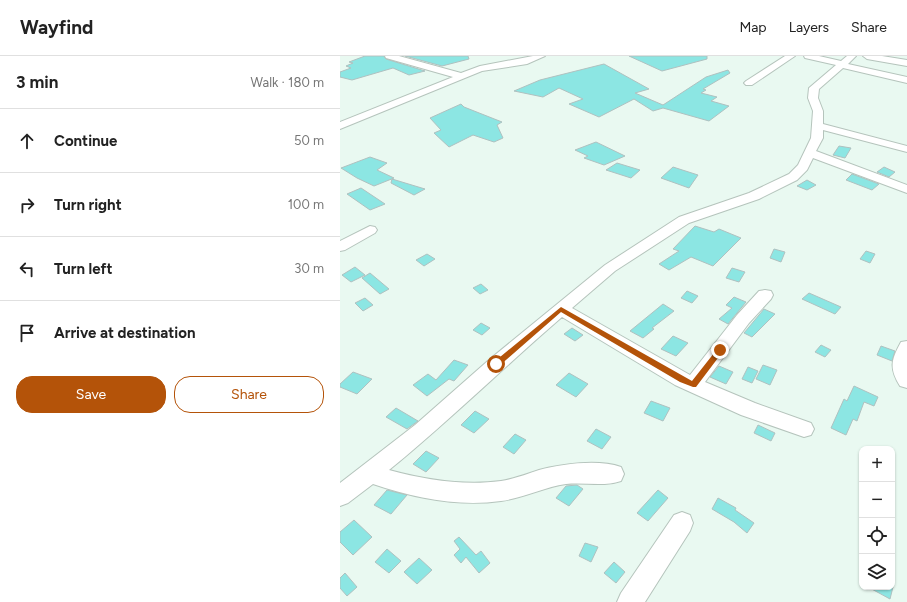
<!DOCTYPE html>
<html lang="en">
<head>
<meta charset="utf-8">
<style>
	:root { --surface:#fff; --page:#f6f6f6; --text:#222; --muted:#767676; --line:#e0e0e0; --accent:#b45309 }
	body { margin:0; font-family:Figtree,sans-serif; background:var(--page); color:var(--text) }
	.controls { position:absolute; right:12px; bottom:12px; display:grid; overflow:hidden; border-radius:8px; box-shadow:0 1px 3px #0004 }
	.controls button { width:36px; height:36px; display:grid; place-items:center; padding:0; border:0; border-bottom:1px solid var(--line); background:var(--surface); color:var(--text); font:20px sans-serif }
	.stop { position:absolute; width:12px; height:12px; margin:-9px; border:3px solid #b45309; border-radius:50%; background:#fff }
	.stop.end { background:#b45309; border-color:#fff; box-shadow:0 1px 4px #0008 }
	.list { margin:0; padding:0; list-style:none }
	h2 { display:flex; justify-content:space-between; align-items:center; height:52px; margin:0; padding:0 16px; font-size:17px }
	h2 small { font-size:13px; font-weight:400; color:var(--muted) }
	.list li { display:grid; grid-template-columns:26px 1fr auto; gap:12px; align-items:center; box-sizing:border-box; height:64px; padding:0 16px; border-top:1px solid var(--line) }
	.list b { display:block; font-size:15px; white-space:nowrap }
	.list em { font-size:13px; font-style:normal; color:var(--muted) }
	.actions { display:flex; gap:8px; padding:12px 16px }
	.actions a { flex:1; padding:9px 0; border:1px solid var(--accent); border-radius:16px; text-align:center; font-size:14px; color:var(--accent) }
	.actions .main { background:var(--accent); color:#fff }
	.icon { flex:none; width:22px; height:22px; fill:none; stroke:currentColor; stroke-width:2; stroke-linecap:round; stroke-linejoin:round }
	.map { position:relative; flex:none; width:567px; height:546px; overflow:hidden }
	header { display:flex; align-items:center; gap:24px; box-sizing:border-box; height:56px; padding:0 20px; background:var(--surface); border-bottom:1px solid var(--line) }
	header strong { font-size:19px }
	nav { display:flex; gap:22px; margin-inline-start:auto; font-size:14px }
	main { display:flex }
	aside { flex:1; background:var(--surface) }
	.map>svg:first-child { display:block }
</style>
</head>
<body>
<header>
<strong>Wayfind</strong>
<nav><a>Map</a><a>Layers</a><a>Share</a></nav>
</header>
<main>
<aside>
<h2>3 min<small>Walk · 180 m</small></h2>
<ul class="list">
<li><svg class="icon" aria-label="ahead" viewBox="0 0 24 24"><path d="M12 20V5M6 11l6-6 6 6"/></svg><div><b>Continue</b></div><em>50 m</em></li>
<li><svg class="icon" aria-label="right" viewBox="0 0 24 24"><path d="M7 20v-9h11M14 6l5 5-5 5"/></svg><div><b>Turn right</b></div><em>100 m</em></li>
<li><svg class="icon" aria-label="left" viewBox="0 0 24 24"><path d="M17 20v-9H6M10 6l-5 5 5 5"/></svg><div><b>Turn left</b></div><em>30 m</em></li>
<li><svg class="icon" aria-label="arrive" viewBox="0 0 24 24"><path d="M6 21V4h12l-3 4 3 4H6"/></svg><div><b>Arrive at destination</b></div></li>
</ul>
<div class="actions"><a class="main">Save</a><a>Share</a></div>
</aside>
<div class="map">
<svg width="567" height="546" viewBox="0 0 567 546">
	<rect width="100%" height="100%" fill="#e9f9f1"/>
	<!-- building -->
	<path fill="#8ce6e3" stroke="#afc1c0" d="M 25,0 L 44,0 L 46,3 L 85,15 L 69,19 L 53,12 L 12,24 L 0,21 L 0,16 L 11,12 L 6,10 L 13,7 L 9,6 Z
		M 65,0 L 128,0 L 129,3 L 102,10 Z
		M 289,0 L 367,0 L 367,3 L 322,15 Z
		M 264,8 L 309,33 L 295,37 L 323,49 L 366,21 L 388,14 L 390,17 L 363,33 L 366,34 L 361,37 L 377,41 L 371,45 L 389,50 L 369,65 L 323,52 L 313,55 L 294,43 L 259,61 L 229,48 L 243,43 L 219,32 L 203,41 L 174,35 L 200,24 Z
		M 121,48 L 124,51 L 162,66 L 157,69 L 163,82 L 154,86 L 133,79 L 109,91 L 94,77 L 101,74 L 90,62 Z
		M 256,86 L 285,100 L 264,109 L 244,102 L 248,100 L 235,94 Z
		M 499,90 L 511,92 L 505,102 L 493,99 Z
		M 30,101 L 47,107 L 37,114 L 54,122 L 34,130 L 17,122 L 1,112 Z
		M 277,107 L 300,114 L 291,122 L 266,114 Z
		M 333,111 L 358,119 L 349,132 L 321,122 Z
		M 544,111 L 555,116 L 549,121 L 537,116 Z
		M 512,118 L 539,128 L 532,134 L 506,124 Z
		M 52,123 L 85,133 L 74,139 L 51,127 Z
		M 467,124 L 476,129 L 467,134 L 457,130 Z
		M 21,132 L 45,148 L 30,154 L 7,138 Z
		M 355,170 L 374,176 L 379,173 L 401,182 L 373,210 L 351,201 L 329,214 L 319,208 L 339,195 L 333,193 Z
		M 434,193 L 445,196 L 441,206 L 430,202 Z
		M 526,195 L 535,198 L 530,207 L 520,203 Z
		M 87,198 L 95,203 L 84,210 L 76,204 Z
		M 15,211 L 25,219 L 11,226 L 2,219 Z
		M 392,212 L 405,216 L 399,226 L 386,222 Z
		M 30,217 L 49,233 L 40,238 L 22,222 Z
		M 141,228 L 148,234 L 140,238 L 133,232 Z
		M 347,235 L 358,240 L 352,247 L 341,242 Z
		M 469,237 L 501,251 L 495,258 L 462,243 Z
		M 394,241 L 406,246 L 388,268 L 379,263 L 392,252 L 386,249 Z
		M 25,242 L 33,249 L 23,255 L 15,247 Z
		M 323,248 L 334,255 L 312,272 L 314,273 L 303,282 L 290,275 Z
		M 424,253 L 435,258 L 412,281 L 404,277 Z
		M 141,267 L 150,272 L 142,279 L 133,274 Z
		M 232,272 L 243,279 L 235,285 L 224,278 Z
		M 333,280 L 348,287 L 336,300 L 321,293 Z
		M 481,289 L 491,294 L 485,301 L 475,296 Z
		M 541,290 L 555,295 L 552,305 L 537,299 Z
		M 114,304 L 128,309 L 114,325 L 109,323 L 87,340 L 73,329 L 88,318 L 96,324 Z
		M 423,309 L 437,314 L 430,329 L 416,323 Z
		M 379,310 L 393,316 L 386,328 L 370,321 Z
		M 408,311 L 418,315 L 412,327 L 402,323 Z
		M 13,316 L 32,323 L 17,338 L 0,331 L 0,328 Z
		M 229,317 L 248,328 L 236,341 L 216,329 Z
		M 514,330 L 538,341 L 534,350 L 524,346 L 517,365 L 513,363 L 506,379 L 491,372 L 504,343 L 507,345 Z
		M 311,345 L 330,352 L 323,365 L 304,357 Z
		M 56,352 L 78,365 L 67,373 L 46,361 Z
		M 135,355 L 149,363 L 134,377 L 121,369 Z
		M 418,369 L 435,377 L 431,385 L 414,377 Z
		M 256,373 L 271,381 L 262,393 L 247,385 Z
		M 175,378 L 186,384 L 174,398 L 163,391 Z
		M 86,395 L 99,402 L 86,416 L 73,408 Z
		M 237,429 L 243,433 L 229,450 L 216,442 L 226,430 Z
		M 47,434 L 67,439 L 51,458 L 34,449 Z
		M 318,434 L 328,442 L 308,465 L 297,457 Z
		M 378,442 L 396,452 L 395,454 L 414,467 L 407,477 L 394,466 L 372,453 Z
		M 14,464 L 32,481 L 13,499 L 0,486 L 0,476 Z
		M 119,481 L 136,499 L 141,495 L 150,507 L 139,517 L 126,501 L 121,507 L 114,499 L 120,493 L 114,485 Z
		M 245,487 L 258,491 L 251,506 L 239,500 Z
		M 47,493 L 61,505 L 49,517 L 35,506 Z
		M 79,502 L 92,514 L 77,528 L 64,516 Z
		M 274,506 L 285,516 L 276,527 L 264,517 Z
		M 5,517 L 17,531 L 7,540 L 0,532 L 0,522 Z
		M 528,531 L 553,531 L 550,543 Z"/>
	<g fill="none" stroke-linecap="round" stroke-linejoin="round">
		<!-- minor casing -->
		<g stroke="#b5c4bc" stroke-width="2">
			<path id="minor" d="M 45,0 L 59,0 L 121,17 L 140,10 L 193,0 L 205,0 L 187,8 L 142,15 L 0,73 L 0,66 L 113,21 L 46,2 Z
				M 445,0 L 455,0 L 412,29 L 406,29 L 404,27 L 406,25 Z
				M 464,0 L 479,0 L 501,5 L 507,0 L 516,0 L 508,8 L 567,21 L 567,27 L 503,12 L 479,33 L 478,42 L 483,55 L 483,68 L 567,90 L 567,96 L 483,74 L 483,82 L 476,95 L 567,129 L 567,137 L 473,102 L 467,114 L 457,124 L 419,143 L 349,167 L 275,215 L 232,252 L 350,319 L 397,259 L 419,235 L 425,234 L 431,235 L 433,239 L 431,243 L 409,267 L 365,326 L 415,347 L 471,367 L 474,373 L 471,379 L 464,381 L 401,359 L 335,329 L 222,261 C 164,311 109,365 49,414 C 86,424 124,430 161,425 C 174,423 187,418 199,414 C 222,408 258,403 281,411 L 284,418 L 281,425 C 264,431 244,426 226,428 C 204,431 184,442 161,445 C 118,451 74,442 33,428 L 8,447 L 0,450 L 0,427 L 75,369 L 150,303 L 265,209 L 339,161 L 409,137 L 449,118 L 458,109 L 471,82 L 473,55 L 468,42 L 469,32 L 496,9 L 465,2 Z
				M 523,0 L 542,0 L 567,4 L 567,10 L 527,3 Z
				M 30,170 L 35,171 L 37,174 L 35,177 L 5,194 L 0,195 L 0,185 Z
				M 567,285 L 567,332 L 560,330 C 549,312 551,304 561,286 Z
				M 342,456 L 350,459 L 353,467 L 350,475 L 305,546 L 277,546 L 281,537 L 334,459 Z"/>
		</g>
		<!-- minor -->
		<use href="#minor" fill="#fff" fill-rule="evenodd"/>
	</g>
	<!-- route -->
	<path fill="#b45309" d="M 221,251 L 352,325 L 378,292 L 380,291 L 384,294 L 356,331 L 353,331 L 340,326 L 221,256 L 159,310 L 154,310 L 154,306 Z"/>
</svg>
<div class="controls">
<button>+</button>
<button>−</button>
<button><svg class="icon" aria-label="locate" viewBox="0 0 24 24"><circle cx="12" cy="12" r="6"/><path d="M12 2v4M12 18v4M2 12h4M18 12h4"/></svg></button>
<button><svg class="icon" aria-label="layers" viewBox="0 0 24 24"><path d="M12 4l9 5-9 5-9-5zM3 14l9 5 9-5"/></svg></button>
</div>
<div class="stop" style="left:156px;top:308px"></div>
<div class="stop end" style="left:380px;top:294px"></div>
</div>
</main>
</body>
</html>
